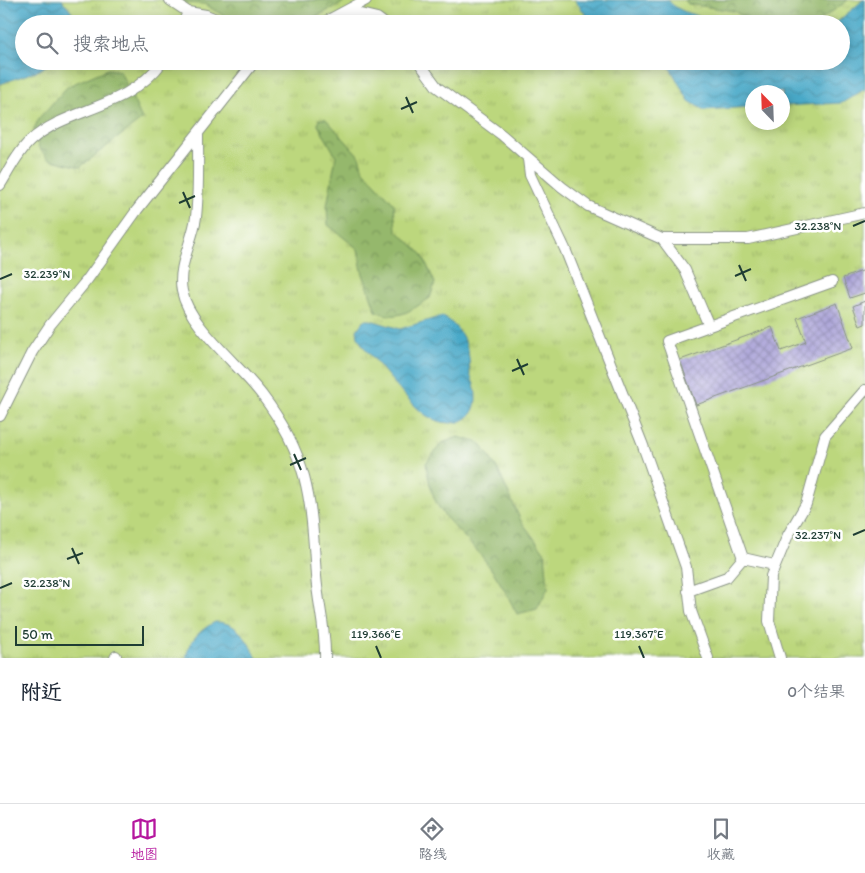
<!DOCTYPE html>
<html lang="zh">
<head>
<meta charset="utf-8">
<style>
	:root { --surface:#fff; --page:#f2f2f3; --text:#1f2937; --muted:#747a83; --line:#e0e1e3; --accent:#b5179e }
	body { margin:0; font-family:Itim,"LXGW WenKai TC",sans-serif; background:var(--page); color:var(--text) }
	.compass { position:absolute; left:745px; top:85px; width:45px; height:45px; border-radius:50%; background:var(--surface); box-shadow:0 2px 12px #0003; rotate:337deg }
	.scale { position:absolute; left:15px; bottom:12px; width:129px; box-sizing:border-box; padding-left:5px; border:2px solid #1f3d34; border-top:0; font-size:14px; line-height:18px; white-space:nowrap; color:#1f3d34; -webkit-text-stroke:4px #fff; paint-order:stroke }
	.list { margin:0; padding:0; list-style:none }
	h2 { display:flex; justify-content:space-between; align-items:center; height:65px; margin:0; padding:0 20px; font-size:21px }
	h2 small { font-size:16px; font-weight:400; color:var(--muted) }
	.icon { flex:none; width:28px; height:28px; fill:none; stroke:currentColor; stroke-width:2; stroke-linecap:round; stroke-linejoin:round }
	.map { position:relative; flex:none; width:865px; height:658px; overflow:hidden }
	.search { position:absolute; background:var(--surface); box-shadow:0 2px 12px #0003; left:15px; right:15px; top:15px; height:55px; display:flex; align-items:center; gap:12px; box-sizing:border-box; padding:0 18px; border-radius:28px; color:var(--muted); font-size:19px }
	.sheet { height:145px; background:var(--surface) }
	nav { display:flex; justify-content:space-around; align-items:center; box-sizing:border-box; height:70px; border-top:1px solid var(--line); background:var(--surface); font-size:14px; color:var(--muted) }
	nav a { display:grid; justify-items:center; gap:2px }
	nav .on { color:var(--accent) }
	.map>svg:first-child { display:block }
</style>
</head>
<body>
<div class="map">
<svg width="865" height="658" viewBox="0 0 865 658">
	<defs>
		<pattern id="grass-tufts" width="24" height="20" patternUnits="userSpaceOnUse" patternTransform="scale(1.25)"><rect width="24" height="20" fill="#bcd77d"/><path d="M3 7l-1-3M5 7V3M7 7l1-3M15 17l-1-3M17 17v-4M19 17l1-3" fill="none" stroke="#a1b96d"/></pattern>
		<pattern id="forest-crowns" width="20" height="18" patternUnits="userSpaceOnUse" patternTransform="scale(1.25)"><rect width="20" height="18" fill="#95b86c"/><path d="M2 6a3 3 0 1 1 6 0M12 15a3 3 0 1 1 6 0" fill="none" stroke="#79975a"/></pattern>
		<pattern id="water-waves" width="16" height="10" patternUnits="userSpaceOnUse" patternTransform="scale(1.25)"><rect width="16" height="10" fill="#49a9c8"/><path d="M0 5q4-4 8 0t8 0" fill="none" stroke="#3c8ba3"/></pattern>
		<pattern id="building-cross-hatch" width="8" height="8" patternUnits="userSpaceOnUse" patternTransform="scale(1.25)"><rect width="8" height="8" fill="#a49cd5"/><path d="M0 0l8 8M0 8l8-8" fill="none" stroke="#8580ae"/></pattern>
	</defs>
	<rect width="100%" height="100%" fill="#fff"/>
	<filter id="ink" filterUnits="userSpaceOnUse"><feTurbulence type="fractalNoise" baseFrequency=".02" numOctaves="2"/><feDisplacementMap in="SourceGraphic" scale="10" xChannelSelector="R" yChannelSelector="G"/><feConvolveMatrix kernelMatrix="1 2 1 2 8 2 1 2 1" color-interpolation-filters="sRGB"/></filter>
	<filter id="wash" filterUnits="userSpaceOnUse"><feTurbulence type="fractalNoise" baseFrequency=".0096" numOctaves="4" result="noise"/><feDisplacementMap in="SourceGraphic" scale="20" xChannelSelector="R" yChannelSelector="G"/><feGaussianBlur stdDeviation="1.12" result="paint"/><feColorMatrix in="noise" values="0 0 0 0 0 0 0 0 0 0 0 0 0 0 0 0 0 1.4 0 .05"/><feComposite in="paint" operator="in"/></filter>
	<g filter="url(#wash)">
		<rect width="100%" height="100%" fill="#f6ead7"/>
		<!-- grass -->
		<path fill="url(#grass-tufts)" stroke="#6e8a58" fill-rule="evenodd" d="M 0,0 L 865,0 L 865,658 L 0,658 ZM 24,24 L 841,24 L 841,61 L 24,61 ZM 752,92 L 782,92 L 782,122 L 752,122 Z"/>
		<!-- forest -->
		<path fill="url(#forest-crowns)" stroke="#5a7a50" d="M 181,0 L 348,0 L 302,24 L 238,24 L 204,4 L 185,3 Z
			M 685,0 L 848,0 L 815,24 L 754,24 L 734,11 L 688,4 Z
			M 108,69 L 120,71 L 142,119 L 80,167 L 48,159 L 39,148 L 34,129 L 39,118 L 68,86 Z
			M 319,119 L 326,119 L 359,156 L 363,170 L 394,204 L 396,230 L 422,254 L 435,283 L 430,298 C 411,310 398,322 376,311 L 362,271 L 358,249 L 328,225 L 327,206 L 336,156 L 318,125 Z
			M 458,437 L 480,443 L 497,468 L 521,521 L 545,553 L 548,588 L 537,609 L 517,614 C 506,592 494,570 477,551 C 447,516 433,515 426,463 L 442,443 Z"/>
		<!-- water -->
		<path fill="url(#water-waves)" stroke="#34737e" d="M 0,0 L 62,0 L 81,24 L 24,24 L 24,61 L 53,61 L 40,70 L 0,84 Z
			M 575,0 L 668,0 C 682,18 716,17 737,24 L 606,24 L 586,15 Z
			M 863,0 L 865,0 L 865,89 L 842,103 L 783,106 L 782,92 L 752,92 L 752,107 L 704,110 L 689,101 L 666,61 L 841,61 L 841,24 L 835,24 Z
			M 442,316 C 457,324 468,341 469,358 C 470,363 469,369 470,374 C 471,378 474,383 475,388 C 482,422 452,431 427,416 C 410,405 378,363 363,346 L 358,337 L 357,330 L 364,320 L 371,320 L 400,329 Z
			M 215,622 C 239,622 246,639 257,658 L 186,658 C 189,640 200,630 215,622 Z"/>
		<g id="blocks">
			<!-- building -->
			<path fill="url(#building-cross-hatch)" d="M 865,270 L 865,293 L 850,298 L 843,278 Z
				M 865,301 L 865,324 L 860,326 L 853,306 Z
				M 837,303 L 853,348 L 696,405 L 680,360 L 772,327 L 781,351 L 806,342 L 797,318 Z"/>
		</g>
	</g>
	<g filter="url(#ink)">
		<use href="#blocks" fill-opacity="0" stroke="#8a9486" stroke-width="1"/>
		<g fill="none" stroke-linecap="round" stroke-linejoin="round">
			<!-- lane casing -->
			<g stroke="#8a9486" stroke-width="12">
				<path id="lane" d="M 170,0 L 188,12 L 206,15 L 228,24
					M 348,11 L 377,18 L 385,24
					M 183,24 L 188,12
					M 321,24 L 366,0
					M 418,61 L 437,87 L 502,135 L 562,187 L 588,206 L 662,239 L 748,239 L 865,213
					M 198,134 C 198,161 199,190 196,217 C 193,241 177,266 182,291 C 189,327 240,365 262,395 C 310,458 311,500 316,576 C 318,604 326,630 325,658
					M 528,159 L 530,175 L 565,249 L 642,443 L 686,567 L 691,611 L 708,658
					M 0,185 C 9,171 17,153 30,141 C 69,106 126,111 163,61
					M 662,239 L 685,270 L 709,326 L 667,341 L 743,558 L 727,577 L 688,591
					M 709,326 L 832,282
					M 0,416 L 32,352 L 50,325 L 87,280 L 137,210 L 255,61
					M 743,558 L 774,565
					M 115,658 L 116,656
					M 780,658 L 769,621 L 771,576 L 788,535 L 806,504 L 825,436 L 865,390"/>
			</g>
			<!-- lane -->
			<use href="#lane" stroke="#fff" stroke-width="10"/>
		</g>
	</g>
	<!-- ticks -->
	<path fill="none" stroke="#1f3d34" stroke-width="2" d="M 406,97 L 413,113M 401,109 L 417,102M 183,192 L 190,208M 179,203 L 195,196M 853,226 L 865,221M 739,265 L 746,281M 735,276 L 751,269M 0,279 L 12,274M 517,359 L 524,375M 512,371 L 528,364M 294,454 L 301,470M 290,465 L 306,458M 853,535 L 865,530M 72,548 L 79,564M 67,559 L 83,553M 0,588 L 12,583M 376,646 L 381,658M 639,646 L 644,658"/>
	<g font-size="12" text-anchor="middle" fill="#1f3d34" stroke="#fff" stroke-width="5" stroke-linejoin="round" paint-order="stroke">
		<text x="818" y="230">32.238°N</text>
		<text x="47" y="278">32.239°N</text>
		<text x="818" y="539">32.237°N</text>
		<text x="47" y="587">32.238°N</text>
		<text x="376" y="638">119.366°E</text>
		<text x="639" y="638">119.367°E</text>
	</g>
</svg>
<svg class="compass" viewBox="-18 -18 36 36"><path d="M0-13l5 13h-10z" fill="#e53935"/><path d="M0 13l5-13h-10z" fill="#747a83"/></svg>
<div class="scale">50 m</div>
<div class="search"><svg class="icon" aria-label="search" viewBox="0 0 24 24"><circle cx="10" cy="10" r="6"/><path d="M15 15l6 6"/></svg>搜索地点</div>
</div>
<section class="sheet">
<h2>附近<small>0个结果</small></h2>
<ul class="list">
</ul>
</section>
<nav>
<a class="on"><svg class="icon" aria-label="map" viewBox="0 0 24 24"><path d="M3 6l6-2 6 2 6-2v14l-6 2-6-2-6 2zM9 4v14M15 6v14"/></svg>地图</a>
<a><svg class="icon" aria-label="directions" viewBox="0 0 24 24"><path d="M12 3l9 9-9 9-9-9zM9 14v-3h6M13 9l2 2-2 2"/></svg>路线</a>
<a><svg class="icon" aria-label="saved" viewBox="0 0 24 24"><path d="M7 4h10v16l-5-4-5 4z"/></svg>收藏</a>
</nav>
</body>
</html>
